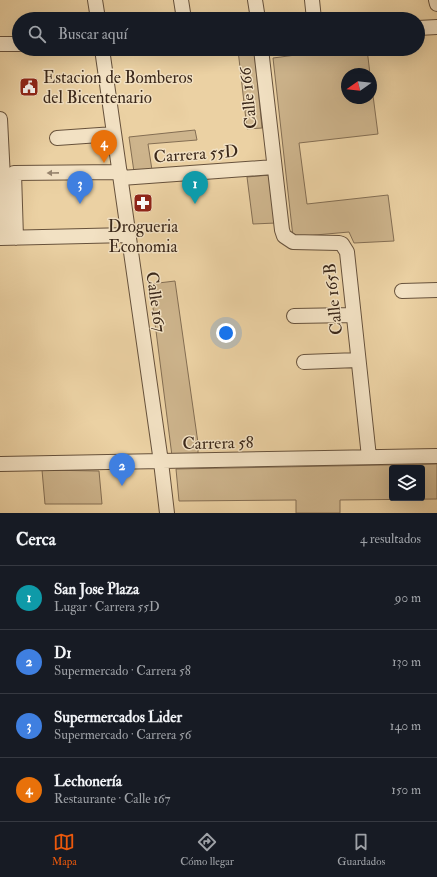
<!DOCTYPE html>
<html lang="es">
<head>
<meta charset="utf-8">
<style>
	:root { --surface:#171b24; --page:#20242c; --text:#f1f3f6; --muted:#9ea1a6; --line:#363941; --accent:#ea580c }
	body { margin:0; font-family:"IM FELL Double Pica",serif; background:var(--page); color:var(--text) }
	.controls { position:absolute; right:12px; bottom:12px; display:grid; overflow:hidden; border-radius:4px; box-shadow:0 4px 16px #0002 }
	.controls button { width:36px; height:36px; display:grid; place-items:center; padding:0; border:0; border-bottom:1px solid var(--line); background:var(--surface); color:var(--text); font:20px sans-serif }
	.compass { position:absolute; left:341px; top:68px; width:36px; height:36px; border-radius:50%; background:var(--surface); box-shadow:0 4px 16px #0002; rotate:256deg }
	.you { position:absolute; left:226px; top:333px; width:14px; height:14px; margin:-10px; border:3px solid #fff; border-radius:50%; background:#1a73e8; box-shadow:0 0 0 6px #1a73e833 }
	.badge { display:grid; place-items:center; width:26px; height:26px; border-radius:50%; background:var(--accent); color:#fff; font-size:13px; font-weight:700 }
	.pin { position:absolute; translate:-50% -33px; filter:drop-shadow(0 1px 2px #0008) }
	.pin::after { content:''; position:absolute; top:21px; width:14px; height:12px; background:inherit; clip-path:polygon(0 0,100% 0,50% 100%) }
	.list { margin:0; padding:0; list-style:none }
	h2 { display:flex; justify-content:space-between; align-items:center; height:52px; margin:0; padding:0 16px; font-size:17px }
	h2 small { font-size:13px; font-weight:400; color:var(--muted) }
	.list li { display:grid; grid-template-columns:26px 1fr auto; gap:12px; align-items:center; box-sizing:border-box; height:64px; padding:0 16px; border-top:1px solid var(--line) }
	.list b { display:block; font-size:15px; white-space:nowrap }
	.list p { margin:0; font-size:13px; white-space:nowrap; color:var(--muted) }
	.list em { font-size:13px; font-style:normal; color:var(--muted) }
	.icon { flex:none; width:22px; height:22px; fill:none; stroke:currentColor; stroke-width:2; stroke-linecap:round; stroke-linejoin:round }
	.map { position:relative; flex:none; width:437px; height:513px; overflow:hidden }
	.search { position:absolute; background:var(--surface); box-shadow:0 4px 16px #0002; left:12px; right:12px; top:12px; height:44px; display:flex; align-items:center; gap:10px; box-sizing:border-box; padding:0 14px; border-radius:22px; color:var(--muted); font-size:15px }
	.sheet { height:308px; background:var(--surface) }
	nav { display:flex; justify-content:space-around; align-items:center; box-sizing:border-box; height:56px; border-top:1px solid var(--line); background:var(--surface); font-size:11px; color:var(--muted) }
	nav a { display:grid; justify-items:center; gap:2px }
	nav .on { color:var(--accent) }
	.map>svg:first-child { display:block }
</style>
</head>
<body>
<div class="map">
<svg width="437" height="513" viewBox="0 0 437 513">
	<rect width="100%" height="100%" fill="#ebd1a3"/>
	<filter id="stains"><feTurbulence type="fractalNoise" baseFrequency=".005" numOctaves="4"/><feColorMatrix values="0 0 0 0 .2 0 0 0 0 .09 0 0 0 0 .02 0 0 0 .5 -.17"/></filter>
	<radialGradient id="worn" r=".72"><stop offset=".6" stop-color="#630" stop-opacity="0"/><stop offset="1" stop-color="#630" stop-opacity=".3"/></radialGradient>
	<!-- green -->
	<path fill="#cdb48c" stroke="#846e53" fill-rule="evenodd" d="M 254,49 L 262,128 L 247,129 L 238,50 Z
		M 341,49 L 367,49 L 370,74 L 347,74 L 347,98 L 371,98 L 371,80 L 378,134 L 299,143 L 307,204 L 388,195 L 394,241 L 354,243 L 349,232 L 293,237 L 273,58 Z
		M 195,130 L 197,140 L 148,144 L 152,170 L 134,172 L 129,137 Z
		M 270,175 L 276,223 L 253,224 L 247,177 Z
		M 175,281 L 198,443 L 198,455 L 172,456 L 150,284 Z
		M 437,464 L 437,499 L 340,500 L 340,513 L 296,513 L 296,500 L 179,501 L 176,469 ZM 392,468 L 422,468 L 422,498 L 392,498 Z
		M 42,470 L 99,471 L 102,504 L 45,504 Z"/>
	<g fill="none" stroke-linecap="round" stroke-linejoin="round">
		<!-- minor casing -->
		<g stroke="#67523c" stroke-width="16">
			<path id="minor" d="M 95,0 L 98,19
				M 181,0 L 184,19
				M 255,0 L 258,19
				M 312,0 L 314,19
				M 436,0 L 437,4
				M 418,28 L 437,27
				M 0,44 L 19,44
				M 102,49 L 161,462 L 167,513
				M 261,49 L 282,230 L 284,236 L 293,242 L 339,243 L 342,244 L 347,252 L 369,457
				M 0,119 L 6,238
				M 57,138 L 114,134
				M 121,178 L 274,167
				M 0,238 L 129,235
				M 16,238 L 14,173 L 120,172
				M 402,291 L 437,290
				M 294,316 L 352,315
				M 304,362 L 358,360
				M 0,464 L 437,456"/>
		</g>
		<!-- minor -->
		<use href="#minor" stroke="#f2e1c3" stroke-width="14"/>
	</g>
	<!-- one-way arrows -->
	<defs><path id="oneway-solid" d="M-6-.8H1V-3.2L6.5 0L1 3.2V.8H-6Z"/></defs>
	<use fill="#96846e" href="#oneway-solid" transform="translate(53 173) rotate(179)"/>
	<!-- icons -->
	<defs>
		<g id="civic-square" transform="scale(1)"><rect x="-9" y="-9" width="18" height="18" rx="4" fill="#8f2418" stroke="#f2e1c3"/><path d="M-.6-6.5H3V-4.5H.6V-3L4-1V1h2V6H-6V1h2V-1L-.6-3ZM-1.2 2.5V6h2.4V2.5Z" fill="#fff"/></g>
		<g id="pharmacy-square" transform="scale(1)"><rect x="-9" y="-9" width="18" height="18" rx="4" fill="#8f2418" stroke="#f2e1c3"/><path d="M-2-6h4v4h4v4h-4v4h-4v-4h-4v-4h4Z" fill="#fff"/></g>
	</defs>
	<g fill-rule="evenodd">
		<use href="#civic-square" x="29" y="87"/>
		<use href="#pharmacy-square" x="143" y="203"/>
	</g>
	<g text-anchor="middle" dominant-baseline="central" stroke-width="3" stroke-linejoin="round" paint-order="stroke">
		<!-- poi labels -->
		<g font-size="17" fill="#3b281a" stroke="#f2e1c3" text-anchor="start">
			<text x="43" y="77">Estacion de Bomberos<tspan x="43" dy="20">del Bicentenario</tspan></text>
			<text x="143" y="226" text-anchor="middle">Drogueria<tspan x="143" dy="20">Economia</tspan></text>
		</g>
		<!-- street labels -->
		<g font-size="17" fill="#3b281a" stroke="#f2e1c3">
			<text transform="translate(248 98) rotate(-96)">Calle 166</text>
			<text transform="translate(196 154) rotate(-4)">Carrera 55D</text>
			<text transform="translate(333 299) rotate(-96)">Calle 165B</text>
			<text transform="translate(156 302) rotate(82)">Calle 167</text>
			<text transform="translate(218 443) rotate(-1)">Carrera 58</text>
		</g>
	</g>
	<rect width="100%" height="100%" filter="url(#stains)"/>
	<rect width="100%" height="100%" fill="url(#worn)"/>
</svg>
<div class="controls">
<button><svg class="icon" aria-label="layers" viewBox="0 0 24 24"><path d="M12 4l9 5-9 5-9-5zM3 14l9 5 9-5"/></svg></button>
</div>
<svg class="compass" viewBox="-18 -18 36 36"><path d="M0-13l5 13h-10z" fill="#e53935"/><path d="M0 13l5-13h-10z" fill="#9ea1a6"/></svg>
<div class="you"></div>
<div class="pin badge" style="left:195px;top:204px;background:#0f9aa8">1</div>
<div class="pin badge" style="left:122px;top:486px;background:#3f7fe0">2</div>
<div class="pin badge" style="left:80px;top:204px;background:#3f7fe0">3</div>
<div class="pin badge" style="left:104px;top:163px;background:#e8710a">4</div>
<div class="search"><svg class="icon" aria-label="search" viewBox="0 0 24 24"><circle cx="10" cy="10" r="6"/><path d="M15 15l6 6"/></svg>Buscar aquí</div>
</div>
<section class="sheet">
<h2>Cerca<small>4 resultados</small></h2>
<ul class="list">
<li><span class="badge" style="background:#0f9aa8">1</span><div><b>San Jose Plaza</b><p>Lugar · Carrera 55D</p></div><em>90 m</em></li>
<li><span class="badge" style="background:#3f7fe0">2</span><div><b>D1</b><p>Supermercado · Carrera 58</p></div><em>130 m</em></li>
<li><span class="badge" style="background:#3f7fe0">3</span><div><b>Supermercados Lider</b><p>Supermercado · Carrera 56</p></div><em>140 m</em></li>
<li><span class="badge" style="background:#e8710a">4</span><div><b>Lechonería</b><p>Restaurante · Calle 167</p></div><em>150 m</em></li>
</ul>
</section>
<nav>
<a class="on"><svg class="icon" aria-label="map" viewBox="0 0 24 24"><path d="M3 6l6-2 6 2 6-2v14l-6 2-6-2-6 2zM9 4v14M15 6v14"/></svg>Mapa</a>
<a><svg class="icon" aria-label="directions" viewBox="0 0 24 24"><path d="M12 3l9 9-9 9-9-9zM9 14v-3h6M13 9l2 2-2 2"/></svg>Cómo llegar</a>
<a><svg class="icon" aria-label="saved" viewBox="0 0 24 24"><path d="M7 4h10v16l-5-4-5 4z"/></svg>Guardados</a>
</nav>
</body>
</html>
